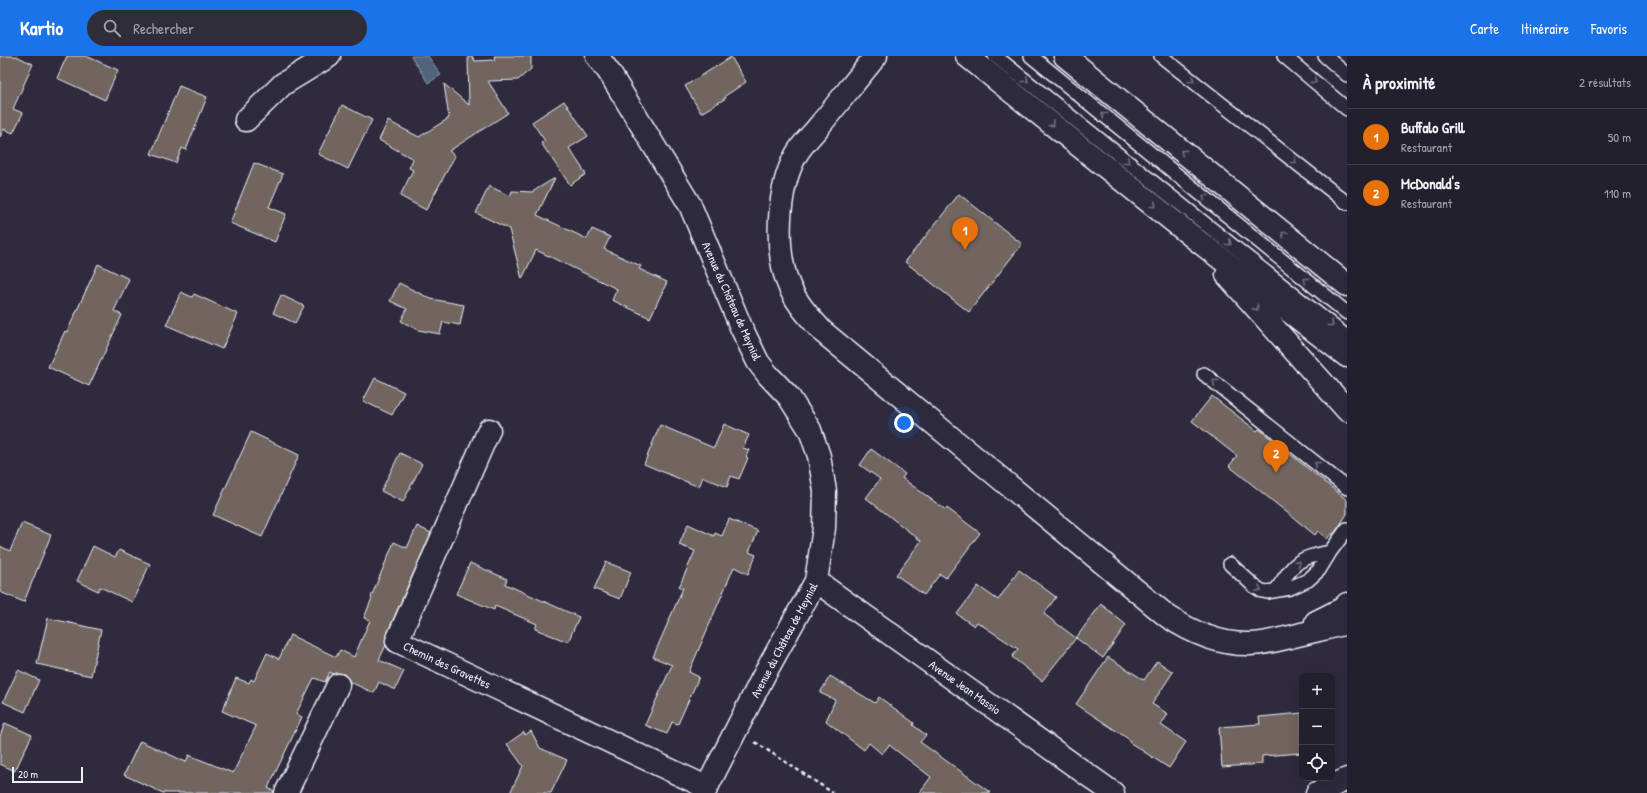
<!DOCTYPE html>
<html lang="fr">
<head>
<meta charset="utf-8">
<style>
	:root { --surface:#23202e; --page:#2f2d3a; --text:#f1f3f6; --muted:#a3a3aa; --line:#403e4a; --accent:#1a73e8 }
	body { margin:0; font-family:"Patrick Hand",sans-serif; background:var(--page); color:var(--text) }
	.controls { position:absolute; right:12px; bottom:12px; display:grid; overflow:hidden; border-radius:8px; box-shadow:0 4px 16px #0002 }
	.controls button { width:36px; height:36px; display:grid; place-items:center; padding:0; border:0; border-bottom:1px solid var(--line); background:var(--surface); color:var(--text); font:20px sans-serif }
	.scale { position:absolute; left:12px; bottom:10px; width:71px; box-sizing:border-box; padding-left:4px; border:2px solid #e8f1f8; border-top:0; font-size:11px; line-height:14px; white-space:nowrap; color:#e8f1f8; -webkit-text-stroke:3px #2f2a3d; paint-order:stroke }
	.you { position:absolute; left:904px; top:367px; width:14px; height:14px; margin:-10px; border:3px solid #fff; border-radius:50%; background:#1a73e8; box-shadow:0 0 0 6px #1a73e833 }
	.badge { display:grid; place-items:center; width:26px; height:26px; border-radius:50%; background:var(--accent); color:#fff; font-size:13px; font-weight:700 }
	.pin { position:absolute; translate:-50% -33px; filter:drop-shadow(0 1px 2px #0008) }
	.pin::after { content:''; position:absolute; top:21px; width:14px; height:12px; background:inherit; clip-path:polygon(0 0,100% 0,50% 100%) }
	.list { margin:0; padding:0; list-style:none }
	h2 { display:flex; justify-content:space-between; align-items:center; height:52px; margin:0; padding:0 16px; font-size:17px }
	h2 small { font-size:13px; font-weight:400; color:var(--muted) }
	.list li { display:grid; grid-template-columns:26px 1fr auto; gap:12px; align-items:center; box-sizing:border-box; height:56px; padding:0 16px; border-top:1px solid var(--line) }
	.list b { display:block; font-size:15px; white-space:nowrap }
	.list p { margin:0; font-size:13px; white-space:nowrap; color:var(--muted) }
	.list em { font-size:13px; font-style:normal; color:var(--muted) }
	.icon { flex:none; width:22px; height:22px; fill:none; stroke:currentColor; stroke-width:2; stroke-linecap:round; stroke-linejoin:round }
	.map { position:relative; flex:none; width:1347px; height:737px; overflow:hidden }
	header { display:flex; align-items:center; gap:24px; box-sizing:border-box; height:56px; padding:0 20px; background:var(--accent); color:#fff }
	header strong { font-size:19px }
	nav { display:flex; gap:22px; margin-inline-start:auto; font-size:14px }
	.search { width:280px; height:36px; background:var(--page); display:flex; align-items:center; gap:10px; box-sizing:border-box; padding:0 14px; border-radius:22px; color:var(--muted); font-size:15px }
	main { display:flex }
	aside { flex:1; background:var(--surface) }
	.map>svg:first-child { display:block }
</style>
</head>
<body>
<header>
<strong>Kartio</strong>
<div class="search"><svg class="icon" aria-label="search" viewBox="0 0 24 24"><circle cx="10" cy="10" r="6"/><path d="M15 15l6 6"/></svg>Rechercher</div>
<nav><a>Carte</a><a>Itinéraire</a><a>Favoris</a></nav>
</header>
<main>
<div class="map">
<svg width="1347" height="737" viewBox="0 0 1347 737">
	<rect width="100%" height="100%" fill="#2f2a3d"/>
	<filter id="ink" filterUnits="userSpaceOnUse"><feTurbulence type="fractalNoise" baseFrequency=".025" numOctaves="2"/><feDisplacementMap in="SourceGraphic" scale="8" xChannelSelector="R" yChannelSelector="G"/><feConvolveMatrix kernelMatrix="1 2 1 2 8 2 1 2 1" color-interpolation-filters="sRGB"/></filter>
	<g filter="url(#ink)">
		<!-- water -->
		<path fill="#50637b" stroke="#8d9cad" d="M 411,0 L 428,0 L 441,19 L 428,27 Z"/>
		<!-- building -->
		<path fill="#726560" stroke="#e8f1f8" d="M 0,0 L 16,0 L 33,8 L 13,53 L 23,57 L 13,77 L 4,73 L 0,81 Z
			M 67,0 L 86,0 L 118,14 L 105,44 L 57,22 Z
			M 468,0 L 472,0 L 475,5 L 495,4 L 494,0 L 531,0 L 531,13 L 518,24 L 488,25 L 508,57 L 449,95 L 455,100 L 426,154 L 400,140 L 413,114 L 409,112 L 413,103 L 379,84 L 388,65 L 419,81 L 449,62 L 444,28 L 469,49 Z
			M 731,1 L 746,26 L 725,40 L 726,42 L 701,57 L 685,30 Z
			M 179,30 L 207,41 L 186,94 L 182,92 L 176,107 L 151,98 Z
			M 564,45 L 588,80 L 569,92 L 586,118 L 570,129 L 541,87 L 545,85 L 532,66 Z
			M 342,49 L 372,64 L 348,113 L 318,98 Z
			M 254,107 L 283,118 L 269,151 L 286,158 L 275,186 L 230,167 Z
			M 555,122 L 537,159 L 587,183 L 592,173 L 610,181 L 604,193 L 641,210 L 639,213 L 667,226 L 650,262 L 612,244 L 617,233 L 536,194 L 522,223 L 509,173 L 476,157 L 489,130 L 510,140 L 512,135 L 532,136 Z
			M 959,138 L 1022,188 L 969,256 L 905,206 Z
			M 98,208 L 129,223 L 114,255 L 122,259 L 89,330 L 48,311 L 65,275 L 67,276 Z
			M 399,227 L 431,243 L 464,249 L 460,269 L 443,266 L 440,278 L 418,274 L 401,265 L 407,253 L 390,245 Z
			M 181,236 L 192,241 L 194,238 L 238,258 L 222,293 L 166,269 Z
			M 281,239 L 304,250 L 295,267 L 273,257 Z
			M 375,322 L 404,336 L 392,359 L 363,345 Z
			M 1212,340 L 1257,375 L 1259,373 L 1347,444 L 1347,458 L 1334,478 L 1331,478 L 1327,483 L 1318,475 L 1315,479 L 1229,410 L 1237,400 L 1192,365 Z
			M 724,368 L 749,379 L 743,392 L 749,394 L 746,401 L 748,402 L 739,423 L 731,420 L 727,431 L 703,421 L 699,431 L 644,408 L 660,369 L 714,392 Z
			M 251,376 L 299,399 L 262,481 L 213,459 Z
			M 871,393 L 905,418 L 902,422 L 946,454 L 947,452 L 980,477 L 946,522 L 940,518 L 924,539 L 896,519 L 921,485 L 866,442 L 880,423 L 860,409 Z
			M 400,397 L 422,408 L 403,446 L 381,435 Z
			M 729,463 L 758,475 L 749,496 L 756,499 L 748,518 L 734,511 L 689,616 L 699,621 L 678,668 L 672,666 L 667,678 L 645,669 L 672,609 L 653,601 L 683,532 L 679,531 L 695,495 L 679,489 L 688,468 L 714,480 L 715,477 L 722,480 Z
			M 22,467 L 51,479 L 24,546 L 0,536 L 0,490 L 10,495 Z
			M 417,470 L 431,477 L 386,580 L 386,589 L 379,604 L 404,615 L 395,634 L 379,626 L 374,637 L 350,626 L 348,622 L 344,618 L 337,617 L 333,618 L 330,616 L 325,626 L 314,622 L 296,658 L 302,661 L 268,732 L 274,735 L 274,737 L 163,737 L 124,719 L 140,685 L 186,706 L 189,699 L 233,717 L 256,670 L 222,655 L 236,622 L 249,627 L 251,623 L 254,625 L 267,597 L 279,603 L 290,579 L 336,601 L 340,594 L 354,601 L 370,564 L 364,562 L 372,542 L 371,541 L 394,486 L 407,492 Z
			M 93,490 L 115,501 L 119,494 L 150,508 L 132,546 L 100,531 L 98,535 L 77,525 Z
			M 606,506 L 631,516 L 620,543 L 594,533 Z
			M 470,507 L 507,523 L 505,528 L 579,561 L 568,586 L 535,573 L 537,568 L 495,550 L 494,554 L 456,538 Z
			M 1019,514 L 1056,541 L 1044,558 L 1076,582 L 1042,625 L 1012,601 L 1018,593 L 977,566 L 974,570 L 957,558 L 978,530 L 998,544 Z
			M 1101,548 L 1126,569 L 1103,602 L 1076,582 Z
			M 48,562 L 101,574 L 91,620 L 37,608 Z
			M 1108,601 L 1144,624 L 1157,605 L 1173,616 L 1152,648 L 1168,658 L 1161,669 L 1186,686 L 1169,712 L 1129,686 L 1130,684 L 1076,648 Z
			M 18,614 L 39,624 L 25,656 L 3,646 Z
			M 830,620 L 875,647 L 879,641 L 914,667 L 913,669 L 926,679 L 920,686 L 991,737 L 919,737 L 931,721 L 889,689 L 882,698 L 869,687 L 864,694 L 826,665 L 835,644 L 820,637 Z
			M 1302,657 L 1302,697 L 1262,700 L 1262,708 L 1222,711 L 1219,671 L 1260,668 L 1259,661 Z
			M 5,667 L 32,679 L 15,715 L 0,708 L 0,680 Z
			M 531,675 L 540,692 L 567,704 L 551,737 L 510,737 L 523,710 L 507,688 L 524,676 L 525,679 Z"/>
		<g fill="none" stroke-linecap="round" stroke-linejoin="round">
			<!-- service casing -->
			<g stroke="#e8f1f8" stroke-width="16">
				<path id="service" d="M 995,0 L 1347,281
					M 1031,0 L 1347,257
					M 1161,0 L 1347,147
					M 1284,0 L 1347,53
					M 1325,0 L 1347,19
					M 1204,318 L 1347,432
					M 1230,508 L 1254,530 L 1262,535 L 1267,536 L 1290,532 L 1308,524 L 1319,514 L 1330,496 L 1347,473
					M 1277,533 C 1296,505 1296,503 1330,496"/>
			</g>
			<!-- minor casing -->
			<g stroke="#e8f1f8" stroke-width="25">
				<path id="minor" d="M 597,0 L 609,16 L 690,149 L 741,271 L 758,306 L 768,319 L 789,341 L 810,374 L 819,400 L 825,435 L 824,472 L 816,525 L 763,621 L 704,737
					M 246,64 L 283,28 L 329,0
					M 489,374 L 397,585 L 706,731
					M 816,525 L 1113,737
					M 286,737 L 338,629
					M 1317,737 L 1347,723"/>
			</g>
			<!-- tertiary casing -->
			<g stroke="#e8f1f8" stroke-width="25">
				<path id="tertiary" d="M 876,0 C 857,23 839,46 820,69 C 813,78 802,88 796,99 C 777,133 774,197 790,232 C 798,249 811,263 823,276 L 1167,560 C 1191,576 1221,589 1250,588 C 1264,588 1277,584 1290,581 C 1309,576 1328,572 1347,567
					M 1316,566 L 1342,553 L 1347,548"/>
			</g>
			<!-- primary casing -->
			<g stroke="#e8f1f8" stroke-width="25">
				<path id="primary" d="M 967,0 L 1193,181 L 1347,300
					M 1065,0 L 1347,229
					M 1227,219 L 1347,354"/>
			</g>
			<!-- path -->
			<path stroke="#e8f1f8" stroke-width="2.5" stroke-dasharray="4 3" stroke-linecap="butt" d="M 755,686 L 833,737"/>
			<!-- service -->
			<use href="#service" stroke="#2f2a3d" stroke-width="13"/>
			<!-- minor -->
			<use href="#minor" stroke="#2f2a3d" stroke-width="22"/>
			<!-- tertiary -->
			<use href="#tertiary" stroke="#2f2a3d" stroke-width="22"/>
			<!-- primary -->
			<use href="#primary" stroke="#2f2a3d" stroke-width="22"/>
		</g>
		<!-- one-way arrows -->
		<defs><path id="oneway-chevron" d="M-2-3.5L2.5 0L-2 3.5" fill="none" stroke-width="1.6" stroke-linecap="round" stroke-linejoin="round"/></defs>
		<g stroke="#70707e">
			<use href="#oneway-chevron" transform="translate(1026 24) rotate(39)"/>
			<use href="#oneway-chevron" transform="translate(1192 24) rotate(38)"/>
			<use href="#oneway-chevron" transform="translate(1314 25) rotate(40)"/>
			<use href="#oneway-chevron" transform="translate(1104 59) rotate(-141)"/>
			<use href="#oneway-chevron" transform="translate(1052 68) rotate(39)"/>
			<use href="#oneway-chevron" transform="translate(1183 96) rotate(-141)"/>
			<use href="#oneway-chevron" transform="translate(1127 105) rotate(39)"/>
			<use href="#oneway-chevron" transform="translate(1294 105) rotate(38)"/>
			<use href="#oneway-chevron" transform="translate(1205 141) rotate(-141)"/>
			<use href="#oneway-chevron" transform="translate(1154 149) rotate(39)"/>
			<use href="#oneway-chevron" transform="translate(1284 178) rotate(-141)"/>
			<use href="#oneway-chevron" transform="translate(1229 187) rotate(39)"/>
			<use href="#oneway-chevron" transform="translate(1306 224) rotate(-141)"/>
			<use href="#oneway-chevron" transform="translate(1256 252) rotate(49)"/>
			<use href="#oneway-chevron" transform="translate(1331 268) rotate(39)"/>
			<use href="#oneway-chevron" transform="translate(1215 326) rotate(-141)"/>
			<use href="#oneway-chevron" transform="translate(1317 408) rotate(-141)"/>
			<use href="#oneway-chevron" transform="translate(1298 507) rotate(-35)"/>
			<use href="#oneway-chevron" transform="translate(1259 533) rotate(27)"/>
		</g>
	</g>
	<g text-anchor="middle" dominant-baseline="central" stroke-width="3" stroke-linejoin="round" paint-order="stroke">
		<!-- street labels -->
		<g font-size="12" fill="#e8f1f8" stroke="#2f2a3d">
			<text transform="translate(732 245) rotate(66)">Avenue du Château de Meynial</text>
			<text transform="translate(784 584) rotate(-62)">Avenue du Château de Meynial</text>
			<text transform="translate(447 609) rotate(25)">Chemin des Gravettes</text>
			<text transform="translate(965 631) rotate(35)">Avenue Jean Massio</text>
		</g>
	</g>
</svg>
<div class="controls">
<button>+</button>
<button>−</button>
<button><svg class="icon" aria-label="locate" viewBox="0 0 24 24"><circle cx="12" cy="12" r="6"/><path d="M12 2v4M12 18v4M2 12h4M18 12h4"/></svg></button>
</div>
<div class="scale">20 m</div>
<div class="you"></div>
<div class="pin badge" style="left:965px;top:194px;background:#e8710a">1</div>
<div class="pin badge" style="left:1276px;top:417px;background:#e8710a">2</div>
</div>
<aside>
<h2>À proximité<small>2 résultats</small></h2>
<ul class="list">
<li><span class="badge" style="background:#e8710a">1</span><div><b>Buffalo Grill</b><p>Restaurant</p></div><em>50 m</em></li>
<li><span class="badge" style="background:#e8710a">2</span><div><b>McDonald's</b><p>Restaurant</p></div><em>110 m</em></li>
</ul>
</aside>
</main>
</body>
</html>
